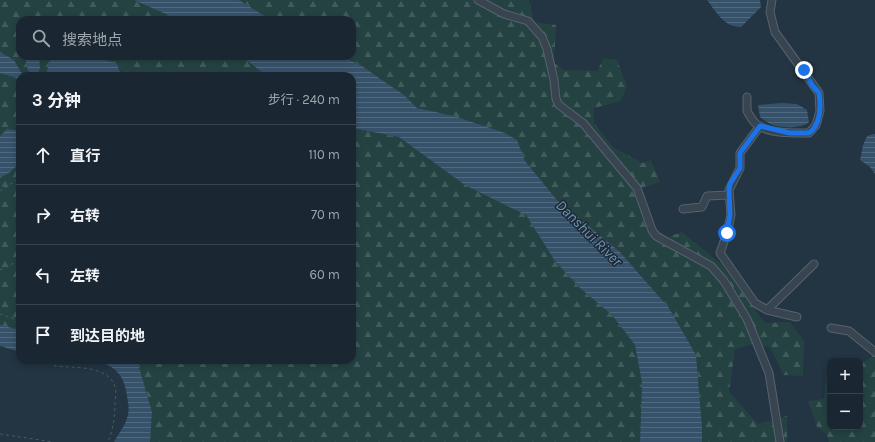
<!DOCTYPE html>
<html lang="zh">
<head>
<meta charset="utf-8">
<style>
	:root { --surface:#1a2732; --page:#27333e; --text:#f1f3f6; --muted:#9fa5ac; --line:#38444d }
	body { margin:0; font-family:Karla,"Noto Sans SC",sans-serif; background:var(--page); color:var(--text) }
	.controls { position:absolute; right:12px; bottom:12px; display:grid; overflow:hidden; border-radius:8px; box-shadow:0 2px 6px #0003 }
	.controls button { width:36px; height:36px; display:grid; place-items:center; padding:0; border:0; border-bottom:1px solid var(--line); background:var(--surface); color:var(--text); font:20px sans-serif }
	.stop { position:absolute; width:12px; height:12px; margin:-9px; border:3px solid #1a73e8; border-radius:50%; background:#fff }
	.stop.end { background:#1a73e8; border-color:#fff; box-shadow:0 1px 4px #0008 }
	.list { margin:0; padding:0; list-style:none }
	h2 { display:flex; justify-content:space-between; align-items:center; height:52px; margin:0; padding:0 16px; font-size:17px }
	h2 small { font-size:13px; font-weight:400; color:var(--muted) }
	.list li { display:grid; grid-template-columns:26px 1fr auto; gap:12px; align-items:center; box-sizing:border-box; height:60px; padding:0 16px; border-top:1px solid var(--line) }
	.list b { display:block; font-size:15px; white-space:nowrap }
	.list em { font-size:13px; font-style:normal; color:var(--muted) }
	.icon { flex:none; width:22px; height:22px; fill:none; stroke:currentColor; stroke-width:2; stroke-linecap:round; stroke-linejoin:round }
	.map { position:relative; flex:none; width:875px; height:442px; overflow:hidden }
	.search { position:absolute; background:var(--surface); box-shadow:0 2px 6px #0003; left:16px; top:16px; width:340px; height:44px; display:flex; align-items:center; gap:10px; box-sizing:border-box; padding:0 14px; border-radius:12px; color:var(--muted); font-size:15px }
	.panel { position:absolute; background:var(--surface); box-shadow:0 2px 6px #0003; left:16px; top:72px; width:340px; height:292px; border-radius:12px }
	.map>svg:first-child { display:block }
</style>
</head>
<body>
<div class="map">
<svg width="875" height="442" viewBox="0 0 875 442">
	<defs>
		<pattern id="forest-firs" width="22" height="20" patternUnits="userSpaceOnUse"><rect width="22" height="20" fill="#254242"/><path d="M5 1l3.5 6h-7zM16 11l3.5 6h-7z" fill="#425c5c"/></pattern>
		<pattern id="water-rules" width="6" height="5" patternUnits="userSpaceOnUse"><rect width="6" height="5" fill="#36526a"/><path d="M0 2.5h6" fill="none" stroke="#51697e"/></pattern>
	</defs>
	<rect width="100%" height="100%" fill="#233442"/>
	<!-- forest -->
	<path fill="url(#forest-firs)" d="M 0,0 L 134,0 L 179,20 L 20,20 L 20,56 L 25,56 L 25,59 L 39,58 L 39,56 L 52,56 L 45,76 L 22,76 L 14,60 L 0,52 Z
		M 239,0 L 529,0 L 534,22 L 556,25 L 554,63 L 564,70 L 597,71 L 604,58 L 617,60 L 627,86 L 621,101 L 594,108 L 594,123 L 613,147 L 642,163 L 651,160 L 660,182 L 641,188 L 652,226 L 668,237 L 682,232 L 721,264 L 765,323 L 790,322 L 804,341 L 803,376 L 784,375 L 770,347 L 752,344 L 735,349 L 729,392 L 758,424 L 787,416 L 787,442 L 702,442 L 702,427 L 696,355 L 669,308 L 620,252 L 557,200 L 525,161 L 517,140 L 505,133 L 454,116 L 417,108 L 404,95 L 362,66 L 341,56 L 352,56 L 352,20 L 271,20 Z
		M 72,56 L 241,56 L 267,76 L 122,76 L 120,70 Z
		M 0,73 L 20,79 L 20,134 L 15,130 L 7,129 L 0,136 Z
		M 352,128 L 399,137 L 526,215 L 555,261 L 580,288 L 612,315 L 635,345 L 642,383 L 640,442 L 150,442 L 152,412 L 137,360 L 352,360 Z
		M 20,163 L 20,330 L 0,325 L 0,178 Z
		M 875,354 L 875,442 L 829,442 L 827,435 L 817,427 L 808,401 L 824,399 L 827,371 L 830,371 L 830,427 L 860,427 L 860,365 Z"/>
	<!-- water -->
	<path fill="url(#water-rules)" d="M 134,0 L 239,0 L 271,20 L 179,20 Z
		M 707,0 L 760,0 L 761,7 L 741,27 C 724,27 716,12 707,0 Z
		M 0,52 L 14,60 L 22,74 L 20,79 L 0,73 Z
		M 25,56 L 39,56 L 40,68 L 38,73 L 35,74 L 28,71 Z
		M 52,56 L 94,57 L 116,63 L 122,76 L 45,76 Z
		M 241,56 L 341,56 L 362,66 L 382,80 L 404,95 L 417,108 L 454,116 L 505,133 L 517,140 L 525,161 L 557,200 L 620,252 L 669,308 L 696,355 L 702,427 L 702,442 L 640,442 L 642,383 L 635,345 L 612,315 L 580,288 L 555,261 L 526,215 L 465,185 L 399,137 L 352,128 L 352,76 L 267,76 Z
		M 781,103 L 797,104 L 807,110 L 809,122 C 804,128 784,128 776,126 C 770,125 764,120 760,117 L 758,105 Z
		M 7,129 L 15,130 L 20,134 L 20,163 L 10,172 L 0,178 L 0,136 Z
		M 874,134 L 875,134 L 875,174 L 870,167 L 860,160 L 863,145 L 867,136 Z
		M 0,325 L 20,330 L 20,352 L 0,346 Z
		M 94,360 L 137,360 L 152,412 L 150,442 L 114,442 C 118,434 125,426 127,418 C 130,410 128,404 127,396 C 124,375 116,366 94,360 Z"/>
	<g fill="none" stroke-linecap="round" stroke-linejoin="round">
		<!-- minor casing -->
		<g stroke="#56636f" stroke-width="9">
			<path id="minor" d="M 478,0 L 504,14 L 528,21 L 542,37 L 547,49 L 554,80 L 556,99 L 559,105 L 583,123 L 637,188 L 652,230 L 656,236 L 711,266 L 724,281 L 747,319 L 769,373 L 780,442
				M 747,97 L 747,111 C 750,116 753,123 759,126 C 773,134 794,133 809,133 L 816,125 L 820,111 L 819,93 L 775,32 L 770,12 L 772,0
				M 760,126 L 740,153 L 740,168 L 729,190 L 731,215 L 727,233 L 720,253 L 755,303 L 767,310 L 797,317
				M 683,209 L 702,207 L 707,196 L 729,195
				M 767,310 L 814,264
				M 831,328 L 849,331 L 875,352"/>
		</g>
		<!-- path -->
		<path stroke="#445e5e" stroke-width="1" stroke-dasharray="3 3" stroke-linecap="butt" d="M 0,191 L 17,180 L 20,175
			M 0,270 L 20,260
			M 0,314 L 20,321
			M 51,360 L 55,366 C 73,368 109,365 115,387 C 117,392 115,398 115,403 C 115,415 113,430 108,442
			M 0,434 L 53,442"/>
		<!-- minor -->
		<use href="#minor" stroke="#384551" stroke-width="7"/>
	</g>
	<g fill="none" stroke-linecap="round" stroke-linejoin="round">
		<!-- route -->
		<path stroke="#1a73e8" stroke-width="5" d="M 727,233 L 730,215 L 729,190 L 730,184 L 740,168 L 740,153 L 760,126 L 790,133 L 809,133 C 821,125 821,105 819,93 L 812,85 L 804,70"/>
	</g>
	<g text-anchor="middle" dominant-baseline="central" stroke-width="3" stroke-linejoin="round" paint-order="stroke">
		<!-- water labels -->
		<g font-size="15" font-style="italic" fill="#7295b1" stroke="#1d2a36">
			<text transform="translate(589 233) rotate(45)">Danshui River</text>
		</g>
	</g>
</svg>
<div class="controls">
<button>+</button>
<button>−</button>
</div>
<div class="stop" style="left:727px;top:233px"></div>
<div class="stop end" style="left:804px;top:70px"></div>
<div class="search"><svg class="icon" aria-label="search" viewBox="0 0 24 24"><circle cx="10" cy="10" r="6"/><path d="M15 15l6 6"/></svg>搜索地点</div>
<section class="panel">
<h2>3 分钟<small>步行 · 240 m</small></h2>
<ul class="list">
<li><svg class="icon" aria-label="ahead" viewBox="0 0 24 24"><path d="M12 20V5M6 11l6-6 6 6"/></svg><div><b>直行</b></div><em>110 m</em></li>
<li><svg class="icon" aria-label="right" viewBox="0 0 24 24"><path d="M7 20v-9h11M14 6l5 5-5 5"/></svg><div><b>右转</b></div><em>70 m</em></li>
<li><svg class="icon" aria-label="left" viewBox="0 0 24 24"><path d="M17 20v-9H6M10 6l-5 5 5 5"/></svg><div><b>左转</b></div><em>60 m</em></li>
<li><svg class="icon" aria-label="arrive" viewBox="0 0 24 24"><path d="M6 21V4h12l-3 4 3 4H6"/></svg><div><b>到达目的地</b></div></li>
</ul>
</section>
</div>
</body>
</html>
